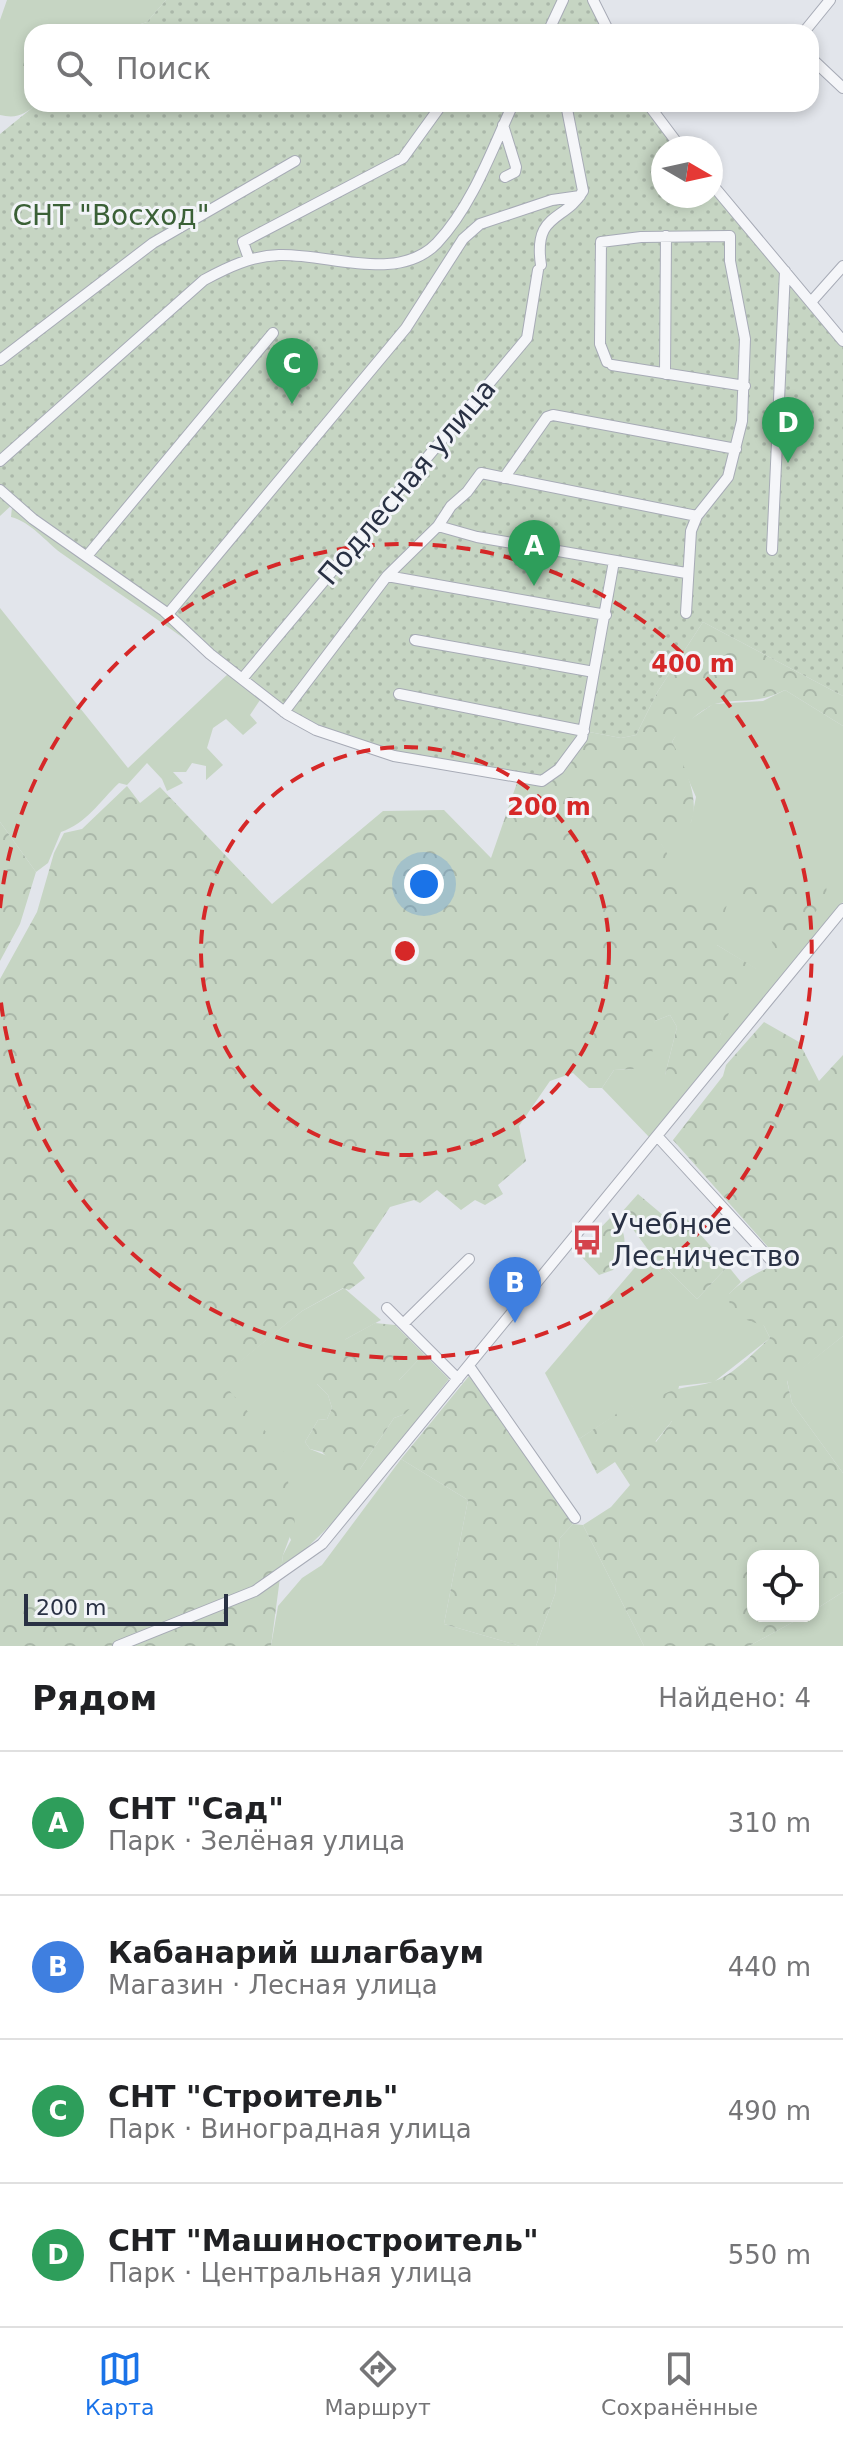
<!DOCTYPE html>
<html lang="ru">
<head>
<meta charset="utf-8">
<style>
	:root { --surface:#fff; --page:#f6f6f6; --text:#202124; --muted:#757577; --line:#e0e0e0; --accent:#1a73e8 }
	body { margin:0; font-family:"DejaVu Sans",sans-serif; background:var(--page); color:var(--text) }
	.controls { position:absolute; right:24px; bottom:24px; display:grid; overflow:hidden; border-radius:16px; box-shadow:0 4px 12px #0003 }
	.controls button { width:72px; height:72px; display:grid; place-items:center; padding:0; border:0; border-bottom:2px solid var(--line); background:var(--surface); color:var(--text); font:40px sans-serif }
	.compass { position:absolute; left:651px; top:136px; width:72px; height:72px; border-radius:50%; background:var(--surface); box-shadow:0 4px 12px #0003; rotate:99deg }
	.scale { position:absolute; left:24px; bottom:20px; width:204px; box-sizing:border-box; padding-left:8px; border:4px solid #293144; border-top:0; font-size:22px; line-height:28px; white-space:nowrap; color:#293144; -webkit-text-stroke:6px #f2f4f8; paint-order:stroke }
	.you { position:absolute; left:424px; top:884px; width:28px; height:28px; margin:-20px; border:6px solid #fff; border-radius:50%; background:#1a73e8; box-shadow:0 0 0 12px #1a73e833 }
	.badge { display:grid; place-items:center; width:52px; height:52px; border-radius:50%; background:var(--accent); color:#fff; font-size:26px; font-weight:700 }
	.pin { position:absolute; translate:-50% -66px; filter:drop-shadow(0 2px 4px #0008) }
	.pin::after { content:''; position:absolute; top:42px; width:28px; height:24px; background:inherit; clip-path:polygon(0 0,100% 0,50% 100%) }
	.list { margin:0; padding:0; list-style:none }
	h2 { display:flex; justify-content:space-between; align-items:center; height:104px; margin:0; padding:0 32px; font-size:34px }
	h2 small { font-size:26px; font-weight:400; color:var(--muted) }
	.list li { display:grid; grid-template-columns:52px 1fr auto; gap:24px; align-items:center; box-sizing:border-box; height:144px; padding:0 32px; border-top:2px solid var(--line) }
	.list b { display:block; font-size:30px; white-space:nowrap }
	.list p { margin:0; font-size:26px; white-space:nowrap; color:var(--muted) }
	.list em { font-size:26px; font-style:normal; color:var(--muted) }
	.icon { flex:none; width:44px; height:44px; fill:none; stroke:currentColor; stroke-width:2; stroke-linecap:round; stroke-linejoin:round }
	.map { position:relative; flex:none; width:843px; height:1646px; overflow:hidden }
	.search { position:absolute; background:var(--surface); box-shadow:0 4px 12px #0003; left:24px; right:24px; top:24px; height:88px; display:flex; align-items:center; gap:20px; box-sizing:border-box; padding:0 28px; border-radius:24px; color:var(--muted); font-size:30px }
	.sheet { height:680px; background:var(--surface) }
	nav { display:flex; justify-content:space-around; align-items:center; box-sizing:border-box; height:112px; border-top:2px solid var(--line); background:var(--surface); font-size:22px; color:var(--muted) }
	nav a { display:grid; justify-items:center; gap:4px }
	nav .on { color:var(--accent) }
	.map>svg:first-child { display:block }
</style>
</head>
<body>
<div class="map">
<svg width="843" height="1646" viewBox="0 0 843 1646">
	<defs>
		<pattern id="forest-crowns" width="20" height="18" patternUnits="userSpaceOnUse" patternTransform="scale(2)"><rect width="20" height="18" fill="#c6d5c3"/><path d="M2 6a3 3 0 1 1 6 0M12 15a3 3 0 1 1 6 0" fill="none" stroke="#aab7a9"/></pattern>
		<pattern id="park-dots" width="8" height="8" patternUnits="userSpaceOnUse" patternTransform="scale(2)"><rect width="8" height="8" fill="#c6d5c3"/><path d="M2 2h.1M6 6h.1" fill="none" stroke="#aab7a9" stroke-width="1.8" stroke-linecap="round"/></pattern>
	</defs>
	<rect width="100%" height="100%" fill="#e2e5eb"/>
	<!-- grass -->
	<path fill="#c6d5c3" d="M 7,0 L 166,0 L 147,22 L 116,32 L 32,32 L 24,92 L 32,90 L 32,104 L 37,104 C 25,114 17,119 0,115 L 0,20 Z
		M 12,507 L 163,613 L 262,697 L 250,715 L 257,723 L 243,735 L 226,719 L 213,728 L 207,748 L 223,765 L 206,780 L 206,766 L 192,763 L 186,772 L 173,772 L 183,783 L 167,791 L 162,779 L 147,763 L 127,785 L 119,783 C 99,802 87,823 61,832 L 48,863 L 36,872 L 0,822 L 0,608 L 128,768 L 229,673 C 175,629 117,593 61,553 C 45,541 31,522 11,517 Z
		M 785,690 L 843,726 L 843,902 L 650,1138 L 602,1088 L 614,1070 L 633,1069 L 655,1021 L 670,1015 L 677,1027 L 665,1075 L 720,1035 L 736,989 L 756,969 L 717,945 L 660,842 L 691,822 L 696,797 L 672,742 L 681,726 L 713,704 L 763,701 Z
		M 649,1251 L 697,1299 L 728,1266 L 741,1282 L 729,1294 L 764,1326 L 770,1338 L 714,1382 L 679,1386 L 672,1421 L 655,1442 L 631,1405 L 579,1439 L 545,1373 Z
		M 344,1288 L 381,1320 L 346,1339 L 317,1384 L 328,1395 L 332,1408 L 327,1419 L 318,1420 L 305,1442 L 310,1449 L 360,1469 L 394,1418 L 405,1414 L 399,1380 L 424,1354 L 449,1379 C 397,1445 348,1517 281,1570 L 283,1555 L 291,1540 L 218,1379 L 302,1311 Z
		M 843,1336 L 843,1473 L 792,1403 L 787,1380 Z
		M 401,1459 L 468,1500 L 444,1624 L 520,1646 L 271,1646 L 278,1606 L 302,1578 L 322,1565 Z
		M 573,1524 L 583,1525 L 644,1646 L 536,1646 L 555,1594 L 560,1538 Z
		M 843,1592 L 843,1646 L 749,1646 L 804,1616 L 813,1616 L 813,1611 Z"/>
	<!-- forest -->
	<path fill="url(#forest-crowns)" d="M 32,48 L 32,90 L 24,93 L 10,66 Z
		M 703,622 L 843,696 L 843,726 L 785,690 C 753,706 743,697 715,704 C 702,708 678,730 672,742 C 689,773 716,833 661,843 L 687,888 L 727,904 L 717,945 L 757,969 C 731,994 734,1005 720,1035 C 708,1060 688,1074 667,1091 L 665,1075 L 677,1027 L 670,1015 L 655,1021 L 652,1057 L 633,1069 L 614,1070 L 602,1088 L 589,1088 L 573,1073 L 550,1081 L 519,1126 L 526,1161 L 498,1185 L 503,1194 L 485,1205 L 475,1200 L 461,1210 L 437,1190 L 420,1203 L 414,1200 L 390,1207 L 353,1263 L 365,1278 L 349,1290 L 343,1288 L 302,1311 L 219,1379 L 283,1451 L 295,1523 L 283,1555 L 271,1646 L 0,1646 L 0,979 L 37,912 L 54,853 L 64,833 L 82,829 L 127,786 L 140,803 L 160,787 L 272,904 L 383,811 L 444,810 L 491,858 L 519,777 L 584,731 L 621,738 L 636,735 L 658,691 Z
		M 0,822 L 36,872 L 20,924 L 0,961 Z
		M 810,878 L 826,883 L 827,897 L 795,938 L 776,949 C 769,940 771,933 766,924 C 760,910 745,902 738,887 Z
		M 764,1022 L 799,1042 L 819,1081 L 843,1055 L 843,1336 L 787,1381 L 792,1403 L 843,1473 L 843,1592 L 813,1611 L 813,1556 L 753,1556 L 753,1616 L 804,1616 L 749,1646 L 644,1646 L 583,1525 L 611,1507 L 630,1485 L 615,1462 L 597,1474 L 579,1439 L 631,1404 L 656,1442 L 672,1421 L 662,1395 C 679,1386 695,1387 712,1382 C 734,1375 753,1353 770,1338 L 764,1326 L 730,1314 L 729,1294 C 744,1279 762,1268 783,1264 L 673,1140 L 723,1076 L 726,1065 Z
		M 638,1194 L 677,1227 L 687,1219 L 728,1266 L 697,1299 L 649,1251 L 621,1213 Z
		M 612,1216 C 630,1233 627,1251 613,1270 L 599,1275 L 577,1252 Z
		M 375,1323 L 395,1325 L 424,1354 L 399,1380 L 410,1389 L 414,1404 L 405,1414 L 394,1418 L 360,1469 L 349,1479 L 322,1452 L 310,1449 L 305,1442 L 318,1420 L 327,1419 L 332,1408 L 328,1395 L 317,1384 L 316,1364 L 346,1339 Z
		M 469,1376 L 573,1524 L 560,1538 L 555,1594 L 536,1646 L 520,1646 L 444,1624 L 468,1500 L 401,1459 Z"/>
	<!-- park -->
	<path fill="url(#park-dots)" d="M 166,0 L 593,0 L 609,32 L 116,32 L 147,22 Z
		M 37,104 L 648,104 L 681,148 L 663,148 L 663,196 L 711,196 L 711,183 L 843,341 L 843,696 L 703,622 L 658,691 L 636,735 L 621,738 L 584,731 L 582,738 L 542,781 L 394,756 L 287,714 L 164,611 L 14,503 L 0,516 L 0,134 Z"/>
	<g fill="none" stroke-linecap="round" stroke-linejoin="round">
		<!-- minor casing -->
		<g stroke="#a7abb6" stroke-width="12">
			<path id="minor" d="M 593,0 L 609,32
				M 548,32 L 563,0
				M 804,32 L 830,0
				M 811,58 L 843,88
				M 648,104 L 681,148
				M 503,125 L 516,167 L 515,172 L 505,177
				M 711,183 L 843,341
				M 249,259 L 243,242 L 403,158 L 442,104
				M 541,265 C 533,212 565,222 583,191 L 566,104
				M 811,302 L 843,266
				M 0,360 L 153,243 L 295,161
				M 607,362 L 600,344 L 601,242 L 641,237 L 730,236 L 730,261 L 745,339 L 742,421 L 728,477 L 697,516 L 691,531 L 686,613
				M 612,365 L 745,386
				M 665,374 L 666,236
				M 0,461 L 204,280 C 228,267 251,256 279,255 C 328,253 398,284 437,243 C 472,206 492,150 513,104
				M 504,478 L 547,417 L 553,415 L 736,449
				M 0,490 L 33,519 L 164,611 L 210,654 L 287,714 L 316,730 L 394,756 L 542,781 L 559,769 L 582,738 L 614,561
				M 438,526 L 477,537 L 686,573
				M 772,550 L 785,271
				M 87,556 L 273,333
				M 387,576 L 606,615
				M 168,614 L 406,328 L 463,239 L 480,224 L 552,200 L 580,196
				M 415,640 L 594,672
				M 242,679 L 527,338 L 538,270
				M 399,694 L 584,731
				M 284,712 L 387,576 L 438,526 L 451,506 L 467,492 L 481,473 L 697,516
				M 658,1137 L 770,1259
				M 387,1308 L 458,1379
				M 403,1324 L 469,1259
				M 469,1366 L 575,1518
				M 118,1646 L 255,1591 L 322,1544 L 843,909"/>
		</g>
		<!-- minor -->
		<use href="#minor" stroke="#f5f6f9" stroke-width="10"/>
	</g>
	<!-- distance rings -->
	<g fill="none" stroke="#d62828" stroke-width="4" stroke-dasharray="14 10">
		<circle cx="405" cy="951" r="204"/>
		<path d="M0 908A407 407 0 1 1 0 994"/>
	</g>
	<!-- icons -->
	<defs>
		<g id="bus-bare" transform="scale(2.4)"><path d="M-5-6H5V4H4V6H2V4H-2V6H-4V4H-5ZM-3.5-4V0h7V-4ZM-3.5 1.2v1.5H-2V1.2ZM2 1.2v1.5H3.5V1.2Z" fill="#d4434c" stroke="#f2f4f8" stroke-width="2.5" paint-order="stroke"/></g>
	</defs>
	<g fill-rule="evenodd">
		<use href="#bus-bare" x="587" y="1240"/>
	</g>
	<g text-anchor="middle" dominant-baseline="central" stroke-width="6" stroke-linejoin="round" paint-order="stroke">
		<!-- park labels -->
		<g font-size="28" fill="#3a6036" stroke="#f2f4f8">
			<text x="111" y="215">СНТ "Восход"</text>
		</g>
		<!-- street labels -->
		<g font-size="28" fill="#293144" stroke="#f2f4f8">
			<text transform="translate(407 482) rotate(-50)">Подлесная улица</text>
		</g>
		<!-- poi labels -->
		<g font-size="28" fill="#293144" stroke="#f2f4f8" text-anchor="start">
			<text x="611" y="1224">Учебное<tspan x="611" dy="32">Лесничество</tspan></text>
		</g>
	</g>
	<circle cx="405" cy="951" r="12" fill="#d62828" stroke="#f2f4f8" stroke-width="4"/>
	<g font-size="24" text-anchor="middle" font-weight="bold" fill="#d62828" stroke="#f2f4f8" stroke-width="6" stroke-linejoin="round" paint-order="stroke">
		<text x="693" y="672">400 m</text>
		<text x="549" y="815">200 m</text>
	</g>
</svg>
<div class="controls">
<button><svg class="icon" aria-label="locate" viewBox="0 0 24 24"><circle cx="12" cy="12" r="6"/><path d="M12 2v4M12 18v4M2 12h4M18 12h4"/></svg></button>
</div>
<svg class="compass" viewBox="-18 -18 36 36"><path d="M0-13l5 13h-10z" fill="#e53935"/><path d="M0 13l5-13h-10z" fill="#757577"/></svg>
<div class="scale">200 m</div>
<div class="you"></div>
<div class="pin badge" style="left:534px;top:586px;background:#2e9e5b">A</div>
<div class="pin badge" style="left:515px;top:1323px;background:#3f7fe0">B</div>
<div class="pin badge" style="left:292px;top:404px;background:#2e9e5b">C</div>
<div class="pin badge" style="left:788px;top:463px;background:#2e9e5b">D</div>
<div class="search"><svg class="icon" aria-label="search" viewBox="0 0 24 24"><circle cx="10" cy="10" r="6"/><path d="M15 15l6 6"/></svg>Поиск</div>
</div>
<section class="sheet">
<h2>Рядом<small>Найдено: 4</small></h2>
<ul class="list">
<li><span class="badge" style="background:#2e9e5b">A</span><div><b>СНТ &quot;Сад&quot;</b><p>Парк · Зелёная улица</p></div><em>310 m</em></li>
<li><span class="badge" style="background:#3f7fe0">B</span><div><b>Кабанарий шлагбаум</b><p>Магазин · Лесная улица</p></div><em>440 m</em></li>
<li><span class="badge" style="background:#2e9e5b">C</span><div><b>СНТ &quot;Строитель&quot;</b><p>Парк · Виноградная улица</p></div><em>490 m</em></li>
<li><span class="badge" style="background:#2e9e5b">D</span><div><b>СНТ &quot;Машиностроитель&quot;</b><p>Парк · Центральная улица</p></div><em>550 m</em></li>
</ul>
</section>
<nav>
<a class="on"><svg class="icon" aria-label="map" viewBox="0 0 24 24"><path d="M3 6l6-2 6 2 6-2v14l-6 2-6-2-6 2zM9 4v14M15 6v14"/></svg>Карта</a>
<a><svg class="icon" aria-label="directions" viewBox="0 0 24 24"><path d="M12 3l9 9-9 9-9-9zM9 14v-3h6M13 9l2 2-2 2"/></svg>Маршрут</a>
<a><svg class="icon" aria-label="saved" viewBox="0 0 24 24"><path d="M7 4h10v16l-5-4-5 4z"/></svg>Сохранённые</a>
</nav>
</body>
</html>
